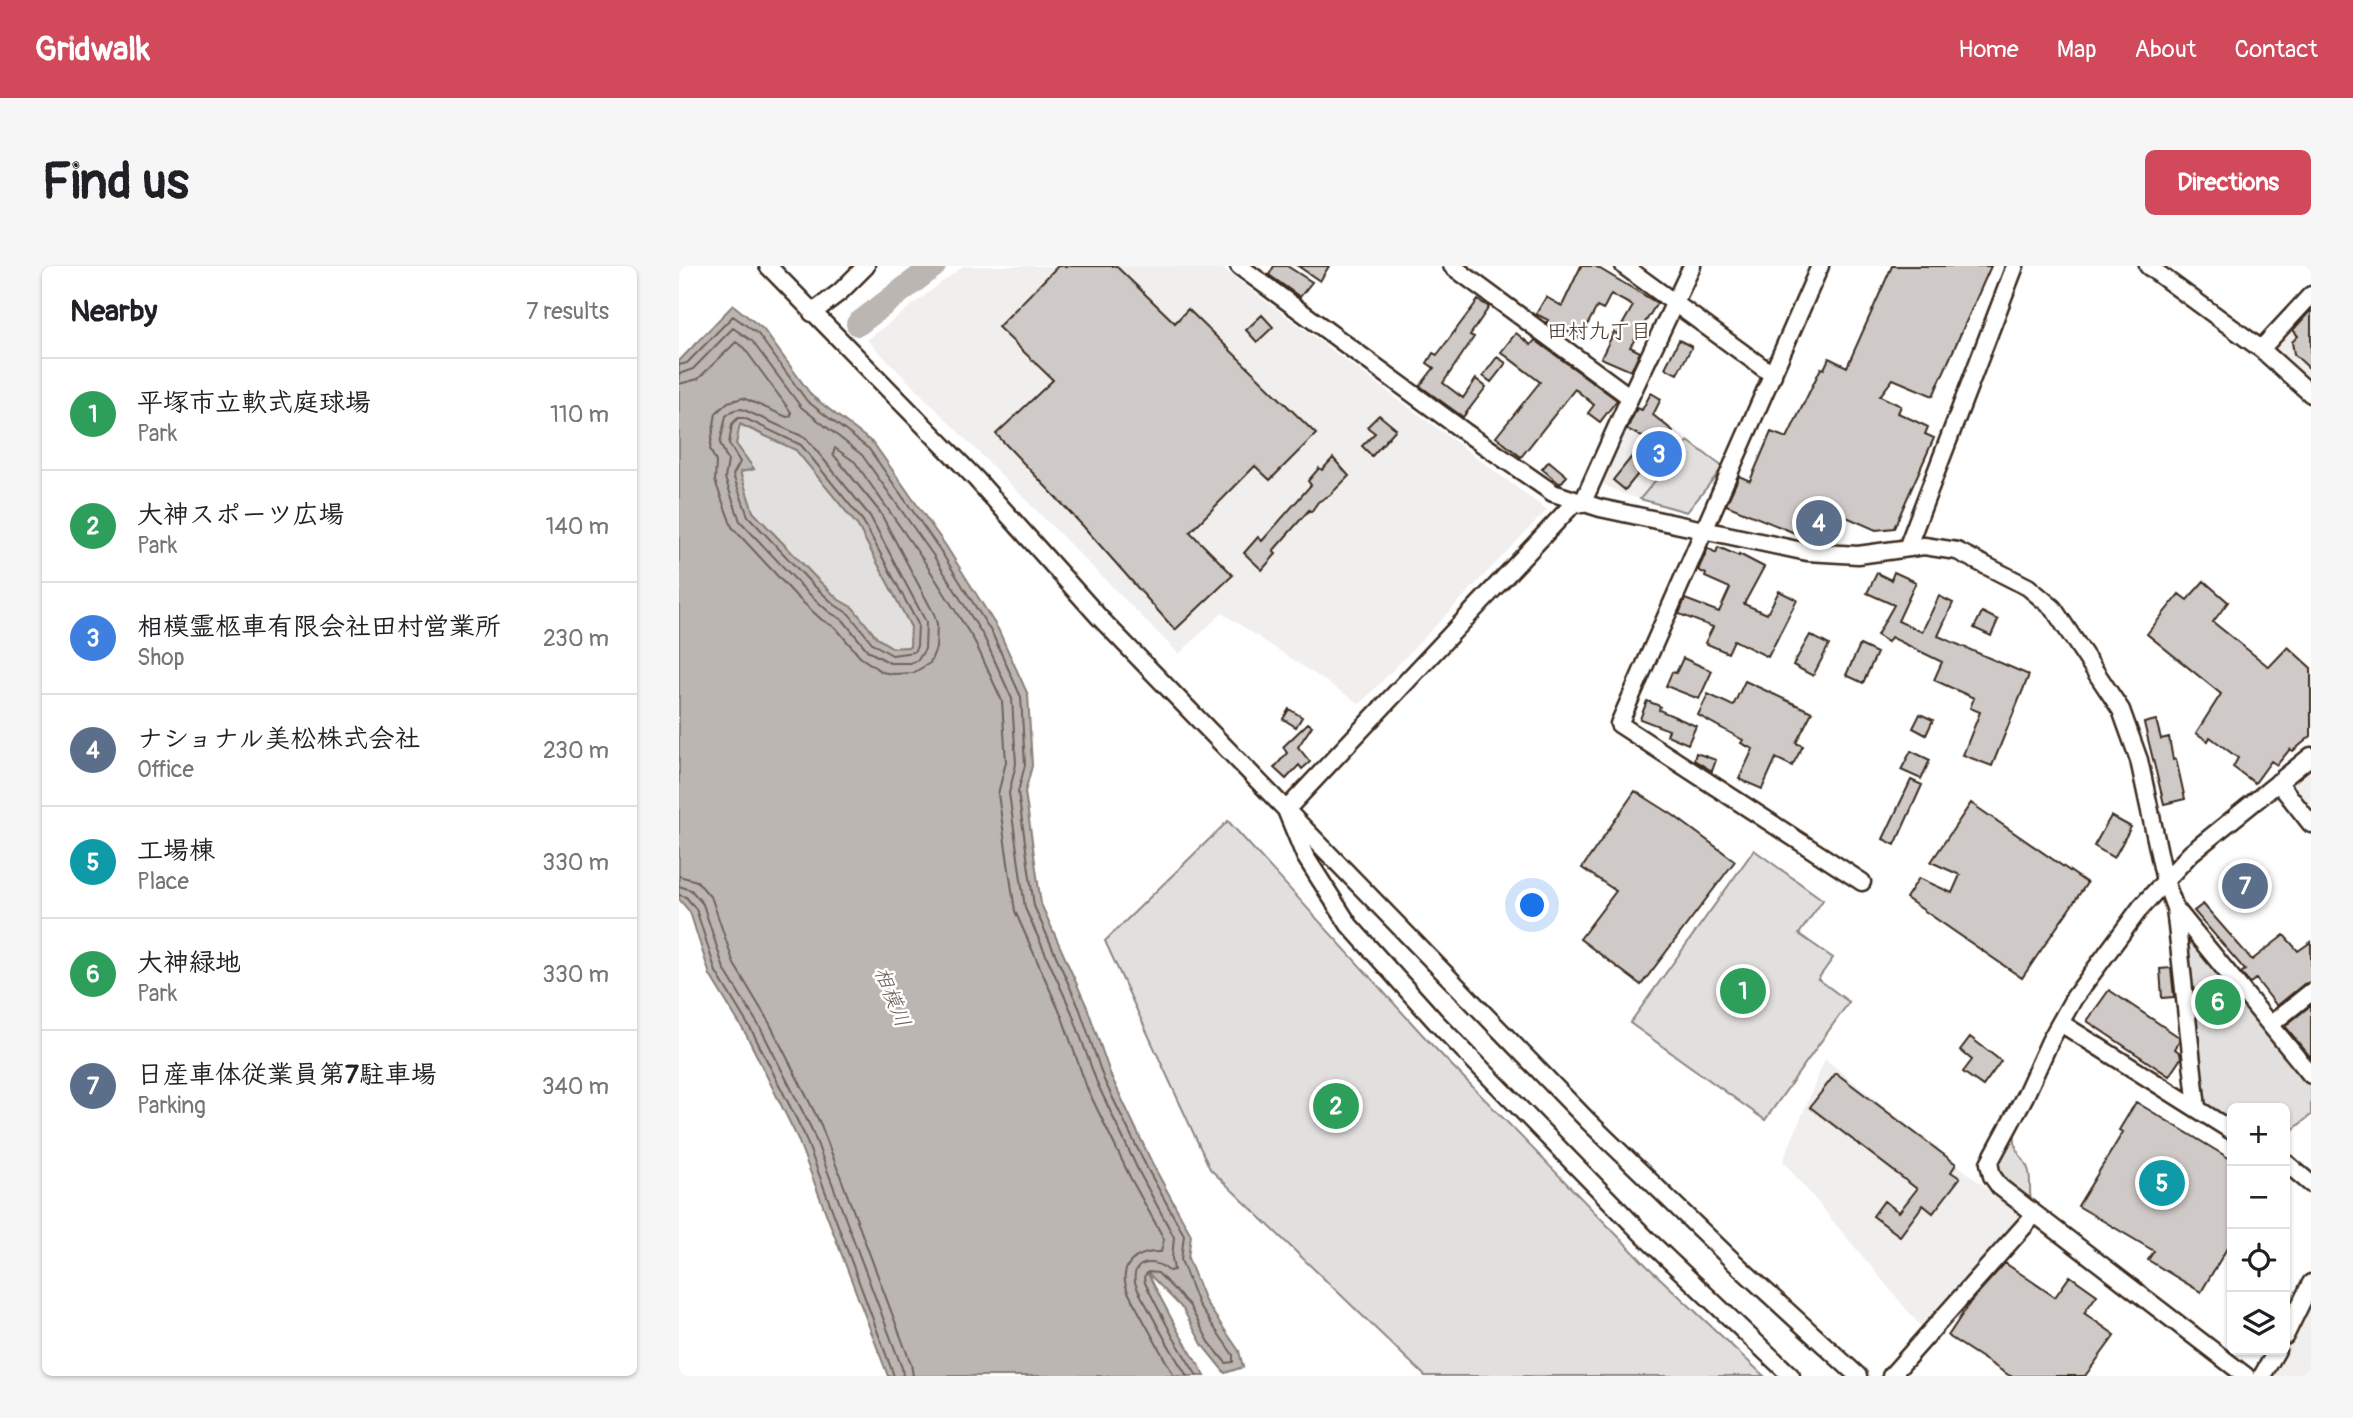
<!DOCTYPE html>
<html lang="en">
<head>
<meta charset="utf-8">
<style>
	:root { --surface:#fff; --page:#f6f6f6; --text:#202124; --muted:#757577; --line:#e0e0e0; --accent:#d1495b }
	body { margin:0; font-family:Pangolin,"Klee One",sans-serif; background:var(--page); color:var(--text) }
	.controls { position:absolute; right:21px; bottom:21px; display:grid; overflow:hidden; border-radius:10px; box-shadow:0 2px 5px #0004 }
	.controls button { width:63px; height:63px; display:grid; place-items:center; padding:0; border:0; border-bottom:2px solid var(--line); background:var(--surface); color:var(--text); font:35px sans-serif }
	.you { position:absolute; left:854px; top:640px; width:24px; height:24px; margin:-18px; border:5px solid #fff; border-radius:50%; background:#1a73e8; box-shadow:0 0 0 10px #1a73e833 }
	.badge { display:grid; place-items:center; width:46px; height:46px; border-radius:50%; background:var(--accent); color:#fff; font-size:23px; font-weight:700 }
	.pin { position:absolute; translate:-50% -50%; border:4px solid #fff; box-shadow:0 2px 7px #0006 }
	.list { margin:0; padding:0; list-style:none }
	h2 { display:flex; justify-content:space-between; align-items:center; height:91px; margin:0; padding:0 28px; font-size:30px }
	h2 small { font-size:23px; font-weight:400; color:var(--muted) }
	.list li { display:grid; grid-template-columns:46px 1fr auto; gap:21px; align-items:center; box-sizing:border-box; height:112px; padding:0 28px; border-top:2px solid var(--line) }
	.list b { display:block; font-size:26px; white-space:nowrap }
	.list p { margin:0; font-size:23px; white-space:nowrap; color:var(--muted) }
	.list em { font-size:23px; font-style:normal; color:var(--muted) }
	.icon { flex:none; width:38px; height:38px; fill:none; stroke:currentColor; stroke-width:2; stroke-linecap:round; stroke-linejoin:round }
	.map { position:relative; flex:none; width:1632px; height:1110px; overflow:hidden; border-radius:10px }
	header { display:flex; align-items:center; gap:42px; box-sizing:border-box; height:98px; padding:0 35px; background:var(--accent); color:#fff }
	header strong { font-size:33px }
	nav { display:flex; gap:38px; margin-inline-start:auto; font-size:24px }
	.intro { display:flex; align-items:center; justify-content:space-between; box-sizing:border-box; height:168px; padding:0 42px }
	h1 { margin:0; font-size:49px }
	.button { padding:18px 32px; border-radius:10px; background:var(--accent); color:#fff; font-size:24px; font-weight:700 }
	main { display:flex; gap:42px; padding:0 42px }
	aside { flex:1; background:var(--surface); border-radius:10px; box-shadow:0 2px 5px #0004 }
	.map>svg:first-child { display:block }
</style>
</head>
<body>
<header>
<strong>Gridwalk</strong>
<nav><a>Home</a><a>Map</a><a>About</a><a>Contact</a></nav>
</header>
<div class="intro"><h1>Find us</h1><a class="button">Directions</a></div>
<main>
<aside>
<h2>Nearby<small>7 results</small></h2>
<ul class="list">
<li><span class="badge" style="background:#2e9e5b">1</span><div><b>平塚市立軟式庭球場</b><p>Park</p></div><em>110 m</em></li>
<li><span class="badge" style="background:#2e9e5b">2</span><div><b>大神スポーツ広場</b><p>Park</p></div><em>140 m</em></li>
<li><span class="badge" style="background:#3f7fe0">3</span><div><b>相模霊柩車有限会社田村営業所</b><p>Shop</p></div><em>230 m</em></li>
<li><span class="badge" style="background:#5c6f8a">4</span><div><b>ナショナル美松株式会社</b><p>Office</p></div><em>230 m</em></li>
<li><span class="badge" style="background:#0f9aa8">5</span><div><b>工場棟</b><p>Place</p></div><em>330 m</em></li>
<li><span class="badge" style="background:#2e9e5b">6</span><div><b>大神緑地</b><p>Park</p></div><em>330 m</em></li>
<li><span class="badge" style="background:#5c6f8a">7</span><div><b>日産車体従業員第7駐車場</b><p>Parking</p></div><em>340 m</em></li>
</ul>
</aside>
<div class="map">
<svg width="1632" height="1110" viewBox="0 0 1632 1110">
	<rect width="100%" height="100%" fill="#fff"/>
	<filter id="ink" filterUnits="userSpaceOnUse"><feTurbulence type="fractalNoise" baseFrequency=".0143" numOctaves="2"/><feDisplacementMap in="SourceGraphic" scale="14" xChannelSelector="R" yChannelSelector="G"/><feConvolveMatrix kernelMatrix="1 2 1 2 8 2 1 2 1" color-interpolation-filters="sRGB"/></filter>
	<g filter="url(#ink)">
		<!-- built -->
		<path fill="#f1efee" d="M 284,0 L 540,0 L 868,244 L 681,438 L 543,347 L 500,388 L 188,74 Z
			M 1632,35 L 1632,125 L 1589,86 Z
			M 959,138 L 1044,201 L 1008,246 L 944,228 L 924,218 L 922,212 L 954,140 Z
			M 1632,503 L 1632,548 L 1613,523 L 1614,518 Z
			M 1146,793 L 1344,951 L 1244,1063 L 1104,895 Z
			M 1632,1039 L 1632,1110 L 1594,1110 L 1629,1045 Z"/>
		<!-- green -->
		<path fill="#e2e0de" stroke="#8e857e" stroke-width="2" d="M 60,158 L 117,184 L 179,260 L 232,361 L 231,381 L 214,382 L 198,372 L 174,342 L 160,334 L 137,312 L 74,246 L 61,206 L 75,203 L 57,178 Z
			M 1009,175 L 1044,201 L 1008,246 L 961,233 Z
			M 549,555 L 751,777 L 967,999 L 1085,1110 L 746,1110 L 531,903 L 426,675 Z
			M 1075,584 L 1144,634 L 1120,668 L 1154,692 L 1139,713 L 1170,736 L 1086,854 L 951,757 Z
			M 1500,654 L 1632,819 L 1632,849 L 1606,870 L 1606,842 L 1553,842 L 1553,860 L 1524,839 Z
			M 1336,869 C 1334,889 1346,890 1350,906 C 1352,915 1350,925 1352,935 C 1316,910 1307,906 1336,869 Z"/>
		<!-- water -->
		<path fill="#bcb6b3" stroke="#887e77" stroke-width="2" fill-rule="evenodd" d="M 54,39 L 84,63 L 133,130 L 195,178 L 267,280 L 319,363 L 349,429 L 353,500 L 346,526 L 362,638 L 408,741 L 432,810 L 474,899 L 512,969 L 509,992 L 526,1035 L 560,1085 L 564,1101 L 546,1107 L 524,1080 L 504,1043 L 468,1006 L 500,1067 L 526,1110 L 209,1110 L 118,871 L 68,770 L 31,709 L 11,646 L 0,633 L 0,95 ZM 61,158 L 117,184 L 179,260 L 232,361 L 231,381 L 214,382 L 198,372 L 174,342 L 160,334 L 137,312 L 74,246 L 61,206 L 75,203 L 57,178 Z"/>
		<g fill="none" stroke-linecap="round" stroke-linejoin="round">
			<!-- shore -->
			<path stroke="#6f625a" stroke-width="2" d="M 0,99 L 8,97 L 54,50 L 79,68 L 128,135 L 190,183 L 261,284 L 313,367 L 342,431 L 346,499 L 339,526 L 355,640 L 401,744 L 425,814 L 468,902 L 505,969 L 502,994 L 519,1038 L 554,1089 L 554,1096 L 547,1097 L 530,1076 L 510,1039 L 479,1007 L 469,1006 L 465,1011 L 466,1017 L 494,1071 L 518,1110
				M 0,108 L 14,103 L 54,62 L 73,75 L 122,141 L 183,189 L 254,289 L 305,371 L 333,433 L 337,498 L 330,527 L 346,642 L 393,747 L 418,817 L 460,906 L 495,971 L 493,992 L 495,1004 L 490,1005 C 478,993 452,993 456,1016 C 458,1025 465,1034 469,1042 C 481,1065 494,1088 508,1110
				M 0,118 L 19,113 L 57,76 L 65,82 L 112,146 L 112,150 L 108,151 L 64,132 L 49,136 L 37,147 L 31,183 L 37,196 L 36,215 L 53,261 L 118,331 L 143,354 L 157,362 L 181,391 L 203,406 L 214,408 L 234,407 L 251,397 L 257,382 L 258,358 L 255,348 L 201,246 L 154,188 L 156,182 L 176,196 L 245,295 L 296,376 L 323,435 L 327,496 L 319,528 L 336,645 L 383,751 L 408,822 L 451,911 L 485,973 L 482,986 C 457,985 438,999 449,1026 L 495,1110
				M 63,143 L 127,172 L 191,250 L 247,356 L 246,383 L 239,394 L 231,397 L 211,397 L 189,385 L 164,354 L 150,346 L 126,324 L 61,255 L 46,212 L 49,195 L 41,177 L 47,150 L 55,144 Z
				M 59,152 L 65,152 L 122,179 L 184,255 L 239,358 L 238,380 L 235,386 L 213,389 L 194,378 L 170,348 L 156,339 L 132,317 L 69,250 L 54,209 L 61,196 L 50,178 L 53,158 Z
				M 0,610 L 18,615 L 33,633 L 55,698 L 91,758 L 142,859 L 232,1098 L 234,1110
				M 0,620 L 12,624 L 24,638 L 45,703 L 82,763 L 133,864 L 223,1102 L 224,1110
				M 0,629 L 7,631 L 17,643 L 37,706 L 74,767 L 125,868 L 215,1110"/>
			<!-- river -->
			<path stroke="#bcb6b3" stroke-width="24" d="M 179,58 L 255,0"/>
		</g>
		<!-- building -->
		<path fill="#cfcac7" stroke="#3b2a1e" stroke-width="2" d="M 379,0 L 437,0 L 496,57 L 509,43 L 637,168 L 591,214 L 576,200 L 511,266 L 554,309 L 496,364 L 404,260 L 317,168 L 374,114 L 319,61 Z
			M 595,0 L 608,0 L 633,16 L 621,31 L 590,9 Z
			M 619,0 L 650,0 L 641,15 Z
			M 902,0 L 916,0 L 978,37 L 951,81 L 961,86 L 952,105 L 922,92 L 935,66 L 938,68 L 954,40 L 932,28 L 924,44 L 918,41 L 901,72 L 882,62 L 880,66 L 867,56 L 869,54 L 857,48 L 867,31 L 883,40 Z
			M 1213,0 L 1312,0 L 1254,130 L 1214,113 L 1201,130 L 1222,140 L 1219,147 L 1249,161 L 1246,168 L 1255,172 L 1215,262 L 1197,264 L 1163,249 L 1153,272 L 1132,263 L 1128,272 L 1047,239 L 1060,210 L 1071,215 L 1092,166 L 1108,172 L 1142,102 L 1145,103 L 1150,92 L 1168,101 Z
			M 799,34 L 810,41 L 791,69 L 795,71 L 764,117 L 784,132 L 797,113 L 807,121 L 784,151 L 741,120 L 755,102 L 748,97 L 754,87 L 758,89 Z
			M 1632,44 L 1632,104 L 1615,88 L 1613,76 L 1619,70 L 1614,64 Z
			M 583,49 L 594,61 L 578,76 L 567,64 Z
			M 837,67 L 852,79 L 856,74 L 938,134 L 921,156 L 909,147 L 915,139 L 896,123 L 842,191 L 817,171 L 861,116 L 822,86 Z
			M 1000,74 L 1013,81 L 998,108 L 986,102 Z
			M 818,91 L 827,97 L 812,116 L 804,110 Z
			M 972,127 L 982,133 L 974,149 L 994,165 L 946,224 L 934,214 L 967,173 L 948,163 L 958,142 L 963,144 Z
			M 700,149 L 717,163 L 693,190 L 683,180 L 696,167 L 688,161 Z
			M 654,192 L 670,210 L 651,229 L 639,236 L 632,246 L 630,244 L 594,285 L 597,288 L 583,304 L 565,287 L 579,271 L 583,275 L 632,219 L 629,215 L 640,202 L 643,204 Z
			M 870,195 L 888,210 L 881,218 L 863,203 Z
			M 1039,281 L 1060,290 L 1060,288 L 1085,301 L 1065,338 L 1088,348 L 1100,325 L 1118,334 L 1089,391 L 1055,374 L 1049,387 L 1026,377 L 1034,361 L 1000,348 L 1006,333 L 1040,346 L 1051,322 L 1026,311 L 1027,308 L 1019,304 L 1029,282 L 1037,287 Z
			M 1215,306 L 1237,316 L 1219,355 L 1243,366 L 1260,330 L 1274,337 L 1259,370 L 1350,409 L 1313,500 L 1284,489 L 1301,446 L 1291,442 L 1295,432 L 1255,414 L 1263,396 L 1212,371 L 1209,376 L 1198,369 L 1215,339 L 1188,327 L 1198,307 L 1212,314 Z
			M 1525,315 L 1549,336 L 1534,356 L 1590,401 L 1609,381 L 1632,402 L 1632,470 L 1614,485 L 1611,483 L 1598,499 L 1592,495 L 1576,517 L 1554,501 L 1559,492 L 1531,471 L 1529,475 L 1517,467 L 1542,428 L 1468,368 L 1500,328 L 1508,334 Z
			M 1303,346 L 1319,354 L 1312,370 L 1295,362 Z
			M 1131,369 L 1150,379 L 1134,410 L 1114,399 Z
			M 1181,379 L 1198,387 L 1184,417 L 1167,409 Z
			M 1004,392 L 1033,405 L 1020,433 L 987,420 L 993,406 L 997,407 Z
			M 1066,415 L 1133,446 L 1117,477 L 1124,480 L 1113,500 L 1097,492 L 1083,523 L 1060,513 L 1074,483 L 1062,477 L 1064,474 L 1019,449 L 1029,428 L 1054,440 Z
			M 968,435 L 981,440 L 980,444 L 1017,460 L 1009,478 L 988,469 L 990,464 L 961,453 Z
			M 610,443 L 623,451 L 617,461 L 604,453 Z
			M 1241,448 L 1254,454 L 1247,469 L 1234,462 Z
			M 1477,454 L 1482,473 L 1490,471 L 1494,494 L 1497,493 L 1506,533 L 1485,538 L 1465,457 Z
			M 629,457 L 633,460 L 619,481 L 631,496 L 623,503 L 620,499 L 607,513 L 595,502 L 608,487 L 604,481 Z
			M 1232,485 L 1251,494 L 1242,513 L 1222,504 Z
			M 1017,487 L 1037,494 L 1033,505 L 1015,494 Z
			M 1232,514 L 1243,519 L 1216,579 L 1204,573 Z
			M 956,525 L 994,549 L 1056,595 L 962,719 L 901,673 L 937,625 L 903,602 Z
			M 1292,537 L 1408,617 L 1343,712 L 1227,632 L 1240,612 L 1273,627 L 1281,609 L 1252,596 Z
			M 1432,550 L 1452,561 L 1435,592 L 1415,580 Z
			M 1524,638 L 1573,694 L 1605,669 L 1619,685 L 1632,676 L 1632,716 L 1625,718 L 1598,740 L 1577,713 L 1571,717 L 1562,707 L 1566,704 L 1515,645 Z
			M 1492,702 L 1495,731 L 1483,732 L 1481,703 Z
			M 1430,724 L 1500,771 L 1500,776 L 1496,783 L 1501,787 L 1502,792 L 1490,810 L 1408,755 Z
			M 1632,739 L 1632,792 L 1606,760 Z
			M 1291,771 L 1322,795 L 1304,820 L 1284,806 L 1293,794 L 1281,784 Z
			M 1157,807 L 1277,898 L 1272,906 L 1281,912 L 1254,947 L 1244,939 L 1221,970 L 1194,950 L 1205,935 L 1220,946 L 1238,923 L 1131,841 Z
			M 1457,836 L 1553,894 L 1553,974 L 1522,1026 L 1469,994 L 1475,985 L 1399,940 L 1444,866 L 1440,864 Z
			M 1326,997 L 1376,1031 L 1391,1010 L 1418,1029 L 1405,1047 L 1436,1069 L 1406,1110 L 1331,1110 L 1269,1070 L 1292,1035 Z"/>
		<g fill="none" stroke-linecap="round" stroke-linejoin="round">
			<!-- minor casing -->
			<g stroke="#3b2a1e" stroke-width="21">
				<path id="minor" d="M 89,0 L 297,213 L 420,351 L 909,855 L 1056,997 L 1179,1110
					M 560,0 L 786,166 L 874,227 L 921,242 L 1128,286 L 1179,289 L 1245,280 L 1278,285 L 1349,321 L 1374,342 L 1442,444 L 1460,494 L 1486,615 L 1496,642 L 1632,809
					M 773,0 L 951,131
					M 945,0 L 1094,109
					M 1141,0 L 940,458 L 1183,616
					M 1469,0 L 1582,83 L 1632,128
					M 133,47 L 161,26 L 187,0
					M 1582,83 L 1632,29
					M 896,236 L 607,544 L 626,590 L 670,659 L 757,756 L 968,973 L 1112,1110
					M 903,238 L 952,129 L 1013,0
					M 1228,282 L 1336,0
					M 1599,516 L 1632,558
					M 1496,642 L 1518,842
					M 1591,759 L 1632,726
					M 1388,761 L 1553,865
					M 1606,896 L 1632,918
					M 1606,1070 L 1632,1017
					M 1212,1110 L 1356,948
					M 1567,1110 L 1321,921 L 1313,910 L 1310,897 L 1346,830 L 1371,775 L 1395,732 L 1462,641 L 1512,587 L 1632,490
					M 1583,1110 L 1598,1084"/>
			</g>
			<!-- minor -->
			<use href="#minor" stroke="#fff" stroke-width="16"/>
		</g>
	</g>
	<g text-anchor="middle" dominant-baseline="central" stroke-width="5" stroke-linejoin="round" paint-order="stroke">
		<!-- neighbourhood labels -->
		<g font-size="21" fill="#3b2a1e" stroke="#fff">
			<text x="920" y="65">田村九丁目</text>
		</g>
		<!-- water labels -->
		<g font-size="21" font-style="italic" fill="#685b52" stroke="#fff">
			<text transform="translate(213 731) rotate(68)">相模川</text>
		</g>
	</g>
</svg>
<div class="controls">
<button>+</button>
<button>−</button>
<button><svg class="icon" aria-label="locate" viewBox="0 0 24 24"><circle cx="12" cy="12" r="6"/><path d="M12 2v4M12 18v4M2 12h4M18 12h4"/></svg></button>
<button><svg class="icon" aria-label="layers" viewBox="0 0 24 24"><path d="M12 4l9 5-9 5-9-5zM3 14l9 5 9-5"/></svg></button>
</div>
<div class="you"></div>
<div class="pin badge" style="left:1064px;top:725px;background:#2e9e5b">1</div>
<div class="pin badge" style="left:657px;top:840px;background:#2e9e5b">2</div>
<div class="pin badge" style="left:980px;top:188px;background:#3f7fe0">3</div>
<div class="pin badge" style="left:1140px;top:257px;background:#5c6f8a">4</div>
<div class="pin badge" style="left:1483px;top:917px;background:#0f9aa8">5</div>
<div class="pin badge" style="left:1539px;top:736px;background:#2e9e5b">6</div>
<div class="pin badge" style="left:1566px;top:620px;background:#5c6f8a">7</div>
</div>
</main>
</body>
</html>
